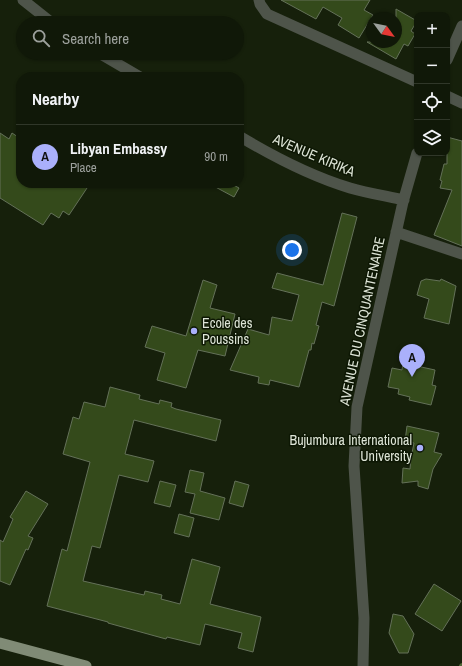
<!DOCTYPE html>
<html lang="en">
<head>
<meta charset="utf-8">
<style>
	:root { --surface:#101808; --page:#192112; --text:#f1f3f6; --muted:#9ca09c; --line:#303729; --accent:#aab0fb }
	body { margin:0; font-family:"Archivo Narrow",sans-serif; background:var(--page); color:var(--text) }
	.controls { position:absolute; right:12px; top:12px; display:grid; overflow:hidden; border-radius:8px; box-shadow:0 1px 3px #0004 }
	.controls button { width:36px; height:36px; display:grid; place-items:center; padding:0; border:0; border-bottom:1px solid var(--line); background:var(--surface); color:var(--text); font:20px sans-serif }
	.compass { position:absolute; left:366px; top:12px; width:36px; height:36px; border-radius:50%; background:var(--surface); box-shadow:0 1px 3px #0004; rotate:123deg }
	.you { position:absolute; left:292px; top:250px; width:14px; height:14px; margin:-10px; border:3px solid #fff; border-radius:50%; background:#1a73e8; box-shadow:0 0 0 6px #1a73e833 }
	.badge { display:grid; place-items:center; width:26px; height:26px; border-radius:50%; background:var(--accent); color:#111; font-size:13px; font-weight:700 }
	.pin { position:absolute; translate:-50% -33px; filter:drop-shadow(0 1px 2px #0008) }
	.pin::after { content:''; position:absolute; top:21px; width:14px; height:12px; background:inherit; clip-path:polygon(0 0,100% 0,50% 100%) }
	.list { margin:0; padding:0; list-style:none }
	h2 { display:flex; justify-content:space-between; align-items:center; height:52px; margin:0; padding:0 16px; font-size:17px }
	h2 small { font-size:13px; font-weight:400; color:var(--muted) }
	.list li { display:grid; grid-template-columns:26px 1fr auto; gap:12px; align-items:center; box-sizing:border-box; height:64px; padding:0 16px; border-top:1px solid var(--line) }
	.list b { display:block; font-size:15px; white-space:nowrap }
	.list p { margin:0; font-size:13px; white-space:nowrap; color:var(--muted) }
	.list em { font-size:13px; font-style:normal; color:var(--muted) }
	.icon { flex:none; width:22px; height:22px; fill:none; stroke:currentColor; stroke-width:2; stroke-linecap:round; stroke-linejoin:round }
	.map { position:relative; flex:none; width:462px; height:666px; overflow:hidden }
	.search { position:absolute; background:var(--surface); box-shadow:0 1px 3px #0004; left:16px; top:16px; width:228px; height:44px; display:flex; align-items:center; gap:10px; box-sizing:border-box; padding:0 14px; border-radius:22px; color:var(--muted); font-size:15px }
	.panel { position:absolute; background:var(--surface); box-shadow:0 1px 3px #0004; left:16px; top:72px; width:228px; height:116px; border-radius:16px }
	.map>svg:first-child { display:block }
</style>
</head>
<body>
<div class="map">
<svg width="462" height="666" viewBox="0 0 462 666">
	<rect width="100%" height="100%" fill="#16200b"/>
	<g fill="none" stroke-linecap="round" stroke-linejoin="round">
		<!-- stream -->
		<path stroke="#4f6737" stroke-width="4" d="M 461,666 L 462,665"/>
	</g>
	<!-- building -->
	<path fill="#344a1b" stroke="#647159" d="M 281,0 L 370,0 L 364,10 L 373,15 L 359,38 L 338,25 L 342,18 L 323,7 L 316,19 Z
		M 396,9 L 417,21 L 411,31 L 415,34 L 408,46 L 404,44 L 396,59 L 367,42 L 396,42 Z
		M 0,133 L 9,139 L 12,133 L 21,139 L 21,183 L 79,183 L 87,188 L 69,215 L 63,211 L 59,218 L 51,213 L 43,225 L 0,198 Z
		M 447,137 L 462,141 L 462,246 L 434,235 L 452,190 L 440,188 L 442,181 L 440,180 L 444,164 L 447,164 Z
		M 208,183 L 230,183 L 239,188 L 234,197 Z
		M 342,213 L 357,217 L 334,306 L 322,302 L 316,325 L 319,326 L 314,344 L 312,343 L 311,350 L 309,350 L 299,387 L 270,380 L 269,385 L 258,383 L 259,377 L 230,370 L 248,329 L 269,335 L 272,317 L 292,321 L 299,295 L 272,288 L 277,273 L 323,285 Z
		M 426,279 L 440,281 L 441,279 L 456,286 L 449,324 L 424,318 L 429,299 L 417,295 L 421,281 Z
		M 203,280 L 217,285 L 210,308 L 235,314 L 225,356 L 198,350 L 186,388 L 157,380 L 165,353 L 145,347 L 152,326 L 186,336 Z
		M 403,363 L 435,370 L 432,385 L 436,386 L 431,405 L 409,400 L 410,397 L 398,394 L 399,389 L 388,387 L 392,368 L 402,370 Z
		M 110,387 L 140,395 L 139,399 L 159,404 L 160,400 L 172,403 L 171,407 L 176,409 L 221,420 L 216,441 L 134,420 L 125,454 L 154,461 L 148,482 L 119,475 L 100,548 L 92,546 L 83,581 L 144,595 L 145,591 L 162,595 L 161,599 L 180,604 L 192,559 L 220,567 L 210,604 L 261,617 L 253,652 L 238,648 L 242,633 L 205,624 L 200,645 L 167,637 L 166,639 L 108,623 L 108,622 L 47,606 L 62,549 L 67,551 L 90,462 L 63,454 L 73,417 L 79,419 L 84,402 L 105,407 Z
		M 407,426 L 439,433 L 434,452 L 442,454 L 433,469 L 428,489 L 418,486 L 418,481 L 402,483 L 403,468 L 410,469 L 411,458 L 414,443 L 405,441 Z
		M 190,470 L 204,473 L 200,491 L 225,498 L 219,520 L 190,513 L 195,494 L 185,492 Z
		M 160,481 L 176,485 L 170,507 L 154,503 Z
		M 235,481 L 249,485 L 243,507 L 229,503 Z
		M 26,491 L 48,504 L 28,536 L 33,538 L 28,550 L 26,549 L 10,585 L 0,581 L 0,540 L 3,542 L 13,519 L 10,517 Z
		M 179,514 L 194,518 L 189,537 L 174,533 Z
		M 434,584 L 461,601 L 442,631 L 415,614 Z
		M 393,614 L 403,616 L 414,634 L 408,653 L 399,653 L 389,633 Z"/>
	<g fill="none" stroke-linecap="round" stroke-linejoin="round">
		<!-- minor -->
		<path stroke="#4e544a" stroke-width="11" d="M 23,0 L 52,23
			M 259,0 L 260,4 L 267,14 L 417,82
			M 99,53 L 140,77
			M 447,60 L 462,26
			M 447,96 L 462,103
			M 239,136 C 274,157 310,176 350,188 C 367,193 386,196 404,200
			M 396,232 L 462,254
			M 363,666 L 364,618 L 354,466 L 357,407 L 403,202 L 417,153"/>
		<!-- primary -->
		<path stroke="#808b76" stroke-width="11" d="M 0,643 L 86,666"/>
	</g>
	<!-- markers -->
	<g fill="#aab0fb" stroke="#0d1704" stroke-width="1.5">
		<circle cx="194" cy="331" r="4"/>
		<circle cx="420" cy="448" r="4"/>
	</g>
	<g text-anchor="middle" dominant-baseline="central" stroke-width="3" stroke-linejoin="round" paint-order="stroke">
		<!-- street labels -->
		<g font-size="14" fill="#dde4d6" stroke="#0d1704">
			<text transform="translate(314 155) rotate(23)">AVENUE KIRIKA</text>
			<text transform="translate(362 321) rotate(-78)">AVENUE DU CINQUANTENAIRE</text>
		</g>
		<!-- poi labels -->
		<g font-size="14" fill="#dde4d6" stroke="#0d1704" text-anchor="start">
			<text x="202" y="323">Ecole des<tspan x="202" dy="16">Poussins</tspan></text>
			<text x="412" y="440" text-anchor="end">Bujumbura International<tspan x="412" dy="16">University</tspan></text>
		</g>
	</g>
</svg>
<div class="controls">
<button>+</button>
<button>−</button>
<button><svg class="icon" aria-label="locate" viewBox="0 0 24 24"><circle cx="12" cy="12" r="6"/><path d="M12 2v4M12 18v4M2 12h4M18 12h4"/></svg></button>
<button><svg class="icon" aria-label="layers" viewBox="0 0 24 24"><path d="M12 4l9 5-9 5-9-5zM3 14l9 5 9-5"/></svg></button>
</div>
<svg class="compass" viewBox="-18 -18 36 36"><path d="M0-13l5 13h-10z" fill="#e53935"/><path d="M0 13l5-13h-10z" fill="#9ca09c"/></svg>
<div class="you"></div>
<div class="pin badge" style="left:412px;top:377px">A</div>
<div class="search"><svg class="icon" aria-label="search" viewBox="0 0 24 24"><circle cx="10" cy="10" r="6"/><path d="M15 15l6 6"/></svg>Search here</div>
<section class="panel">
<h2>Nearby<small></small></h2>
<ul class="list">
<li><span class="badge">A</span><div><b>Libyan Embassy</b><p>Place</p></div><em>90 m</em></li>
</ul>
</section>
</div>
</body>
</html>
